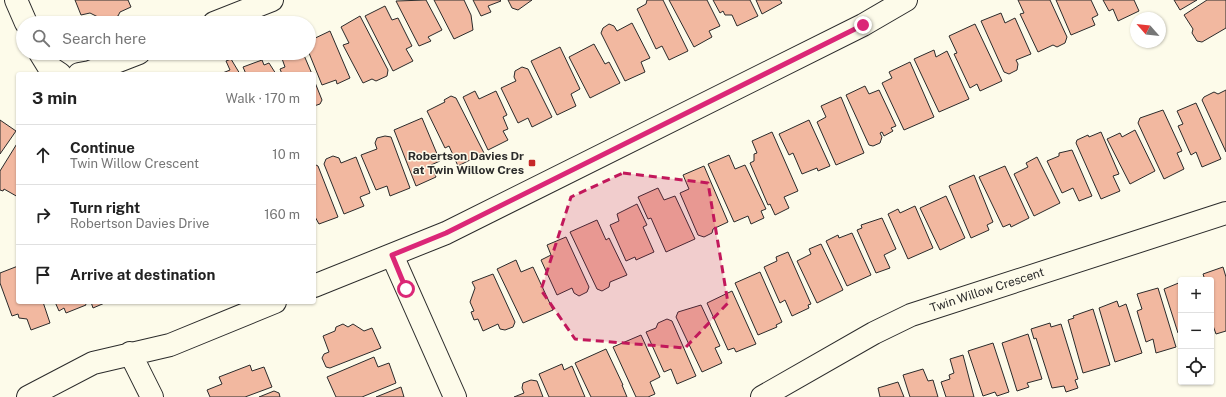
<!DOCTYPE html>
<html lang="en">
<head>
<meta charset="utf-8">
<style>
	:root { --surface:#fff; --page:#f6f6f6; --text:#222; --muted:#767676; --line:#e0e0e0 }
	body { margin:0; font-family:"Public Sans",sans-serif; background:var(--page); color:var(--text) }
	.controls { position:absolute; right:12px; bottom:12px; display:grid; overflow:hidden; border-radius:4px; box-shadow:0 1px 3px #0004 }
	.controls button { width:36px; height:36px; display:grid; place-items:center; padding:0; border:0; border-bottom:1px solid var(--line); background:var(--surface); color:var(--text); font:20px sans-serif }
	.compass { position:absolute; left:1130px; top:12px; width:36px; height:36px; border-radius:50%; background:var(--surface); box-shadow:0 1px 3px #0004; rotate:297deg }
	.stop { position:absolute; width:12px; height:12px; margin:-9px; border:3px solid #db2777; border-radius:50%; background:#fff }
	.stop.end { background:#db2777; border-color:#fff; box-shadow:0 1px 4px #0008 }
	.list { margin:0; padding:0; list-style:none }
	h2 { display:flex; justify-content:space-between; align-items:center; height:52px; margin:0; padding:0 16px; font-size:17px }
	h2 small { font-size:13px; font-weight:400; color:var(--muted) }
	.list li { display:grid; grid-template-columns:26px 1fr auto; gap:12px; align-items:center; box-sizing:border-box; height:60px; padding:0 16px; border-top:1px solid var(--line) }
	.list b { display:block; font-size:15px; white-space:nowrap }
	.list p { margin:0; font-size:13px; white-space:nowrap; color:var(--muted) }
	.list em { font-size:13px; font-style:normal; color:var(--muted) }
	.icon { flex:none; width:22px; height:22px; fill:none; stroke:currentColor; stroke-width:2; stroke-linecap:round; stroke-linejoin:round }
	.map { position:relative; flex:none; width:1226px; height:397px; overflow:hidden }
	.search { position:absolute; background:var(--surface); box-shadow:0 1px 3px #0004; left:16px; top:16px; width:300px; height:44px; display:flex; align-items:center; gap:10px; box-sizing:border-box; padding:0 14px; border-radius:22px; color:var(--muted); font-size:15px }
	.panel { position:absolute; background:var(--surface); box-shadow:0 1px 3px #0004; left:16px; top:72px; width:300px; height:232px; border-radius:4px }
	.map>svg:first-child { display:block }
</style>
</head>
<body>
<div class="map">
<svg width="1226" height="397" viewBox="0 0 1226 397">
	<rect width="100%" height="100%" fill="#fdfbea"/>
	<!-- building -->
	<path fill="#f2b8a0" stroke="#2b2b2b" d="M 75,0 L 128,0 L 131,7 L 120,12 L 118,16 L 111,19 L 107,17 L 102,19 L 90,13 L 81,15 Z
		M 426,0 L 442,30 L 428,37 L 431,41 L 419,46 L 396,1 Z
		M 434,0 L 464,0 L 471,15 L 473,30 L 454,39 Z
		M 473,0 L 500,0 L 501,1 L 488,6 L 491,12 L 481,16 Z
		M 508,0 L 532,0 L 518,10 L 512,8 Z
		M 647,0 L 663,0 L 688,51 L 669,60 L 662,46 L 656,49 L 637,9 L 646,4 Z
		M 669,0 L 707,0 L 720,26 L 709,31 L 712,37 L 694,47 Z
		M 713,0 L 750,0 L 758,16 L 737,26 L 732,15 L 725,15 L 723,11 L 720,13 Z
		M 756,0 L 780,0 L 782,3 L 762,14 Z
		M 1018,0 L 1050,0 L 1067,37 L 1065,43 L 1057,47 L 1053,45 L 1038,52 L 1020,14 L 1024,13 Z
		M 1056,0 L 1091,0 L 1098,15 L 1092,18 L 1095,25 L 1071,35 Z
		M 1103,0 L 1134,0 L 1139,11 L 1118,21 L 1113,9 L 1109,11 Z
		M 1174,0 L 1197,0 L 1180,10 Z
		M 1207,0 L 1226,0 L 1226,28 L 1202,42 L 1197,41 L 1192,33 L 1193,29 L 1184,15 Z
		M 385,6 L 392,20 L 398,18 L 412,46 L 406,49 L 413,61 L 393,71 L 365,16 Z
		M 1001,13 L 1005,23 L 1015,18 L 1031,54 L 1016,60 L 1018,64 L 1017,70 L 1009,74 L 1004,72 L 981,21 Z
		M 360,16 L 388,70 L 387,76 L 376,81 L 372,79 L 363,83 L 343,45 L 349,43 L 341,27 Z
		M 632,23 L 650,58 L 641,62 L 645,72 L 625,81 L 601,33 L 603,28 L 609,24 L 614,26 L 617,31 Z
		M 975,24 L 1002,81 L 980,91 L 977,84 L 970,88 L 954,54 L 957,53 L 949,36 Z
		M 330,31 L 350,78 L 337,84 L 336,80 L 322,85 L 309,53 L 309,41 Z
		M 594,44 L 605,64 L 609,62 L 620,83 L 590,98 L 569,57 Z
		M 560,47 L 580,89 L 571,94 L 576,106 L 557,115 L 531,61 Z
		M 934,50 L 936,57 L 947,51 L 969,99 L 939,112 L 914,59 Z
		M 280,53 L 303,53 L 312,74 L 282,74 L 280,69 L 285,67 Z
		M 231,59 L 240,74 L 220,74 L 230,70 L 226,61 Z
		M 262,60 L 264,65 L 269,63 L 276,74 L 246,74 L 243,67 Z
		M 910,62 L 934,117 L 904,130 L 882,83 L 892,78 L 889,72 Z
		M 522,67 L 528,69 L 552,117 L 532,127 L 528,118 L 518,123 L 501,88 L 516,81 L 514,77 L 515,71 Z
		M 314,80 L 322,100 L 320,104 L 314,106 Z
		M 865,86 L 869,94 L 879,90 L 896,126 L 891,128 L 893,131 L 884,136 L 882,132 L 880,133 L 882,137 L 880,143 L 873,146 L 869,145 L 846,95 Z
		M 1226,90 L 1226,152 L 1202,100 L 1204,97 L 1214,92 L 1218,94 Z
		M 475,91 L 479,99 L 496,91 L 507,115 L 503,117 L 508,129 L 503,131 L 508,140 L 488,150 L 463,97 Z
		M 451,96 L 456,98 L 484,153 L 458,166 L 449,146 L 445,148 L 427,111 L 445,102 L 444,100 Z
		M 841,97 L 864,153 L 836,165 L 817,122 L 826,117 L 821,106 Z
		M 1196,103 L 1221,159 L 1202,167 L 1196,152 L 1191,155 L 1178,126 L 1183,124 L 1177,111 Z
		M 1163,110 L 1182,151 L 1177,153 L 1184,169 L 1164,179 L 1138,123 L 1140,118 Z
		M 422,118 L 440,161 L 431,165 L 436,177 L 416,186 L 394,130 Z
		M 0,120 L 16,131 L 0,154 Z
		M 809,120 L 830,166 L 818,171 L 817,168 L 802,174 L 793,153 L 789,155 L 779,134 Z
		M 1135,130 L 1155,171 L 1130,184 L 1107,139 L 1120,133 L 1122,137 Z
		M 772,132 L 798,191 L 784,197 L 789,208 L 775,215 L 770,204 L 768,205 L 750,163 L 754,161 L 754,154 L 757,153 L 752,141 Z
		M 1101,132 L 1119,174 L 1113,176 L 1120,191 L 1101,199 L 1076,143 L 1077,140 L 1088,135 L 1089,137 Z
		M 385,136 L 391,137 L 410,188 L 390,196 L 387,186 L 376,190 L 361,155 L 377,149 L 375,143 L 377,138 Z
		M 18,142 L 18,197 L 4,189 L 3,191 L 0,190 L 0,171 Z
		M 1072,150 L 1092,196 L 1079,201 L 1073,188 L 1062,193 L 1047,161 L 1059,156 L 1059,153 Z
		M 729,155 L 735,169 L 745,165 L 766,209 L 761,211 L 764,218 L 751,224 L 748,216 L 734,222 L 708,164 Z
		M 333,156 L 339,158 L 341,163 L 356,157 L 370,193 L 360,197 L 364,206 L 344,214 L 324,164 L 326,159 Z
		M 1037,157 L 1060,203 L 1034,216 L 1014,174 L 1028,167 L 1026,163 Z
		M 314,164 L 318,166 L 338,217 L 319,224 L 314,215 Z
		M 704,166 L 728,222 L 713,229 L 712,233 L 704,237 L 698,235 L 680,193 L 689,189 L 683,175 Z
		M 1005,166 L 1029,218 L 1011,227 L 1010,224 L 1003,227 L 979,177 Z
		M 974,175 L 993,222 L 987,225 L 989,230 L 971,238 L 949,186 Z
		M 658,188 L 664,200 L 675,196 L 695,239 L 666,252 L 651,218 L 648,219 L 638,197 Z
		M 946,196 L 965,238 L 940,250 L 920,208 Z
		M 637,204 L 647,225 L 643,227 L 654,252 L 636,260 L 635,257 L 626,261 L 610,225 L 619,221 L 617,214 Z
		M 915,206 L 933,248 L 908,259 L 888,214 L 898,209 L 900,213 Z
		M 882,218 L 896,249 L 884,255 L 890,268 L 876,273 L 857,230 L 862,228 L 861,225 Z
		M 597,220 L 606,240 L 609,238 L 627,275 L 610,282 L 609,287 L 602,291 L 597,289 L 570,232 Z
		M 852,233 L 871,275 L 847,286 L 826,241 L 838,235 L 839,238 Z
		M 566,237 L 589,287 L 587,292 L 579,296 L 574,293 L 572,288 L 557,295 L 541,260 L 551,255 L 547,245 Z
		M 821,244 L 843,290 L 817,303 L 797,261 L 811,254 L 809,249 Z
		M 788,252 L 811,304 L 808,305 L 809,308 L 792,316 L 785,300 L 780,303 L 764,267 L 777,261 L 776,257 Z
		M 516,260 L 521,272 L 533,267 L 553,310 L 523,323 L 497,269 Z
		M 18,266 L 18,302 L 43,302 L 50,323 L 31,330 L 27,319 L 19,318 L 18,314 L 12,316 L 0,283 L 0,273 Z
		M 1223,267 L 1226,277 L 1226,331 L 1216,334 L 1211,320 L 1211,280 L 1205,280 L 1203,274 Z
		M 760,272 L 782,322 L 776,325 L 777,327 L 758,335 L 735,283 Z
		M 493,274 L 515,322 L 513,327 L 505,330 L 500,329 L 498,324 L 483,331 L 478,319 L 474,320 L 471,312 L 474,311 L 470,302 L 475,288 L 472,282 Z
		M 1181,282 L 1181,331 L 1178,333 L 1164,289 Z
		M 1158,288 L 1176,347 L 1156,353 L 1153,339 L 1146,342 L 1137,311 L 1142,309 L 1137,294 Z
		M 732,291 L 756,344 L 736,352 L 734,348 L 728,350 L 707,303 Z
		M 1117,301 L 1119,307 L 1126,304 L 1142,353 L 1115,362 L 1099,308 Z
		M 55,302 L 85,302 L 86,305 L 66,313 L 64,308 L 59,311 Z
		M 91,302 L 107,302 L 93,308 Z
		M 701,305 L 720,346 L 715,348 L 722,363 L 702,372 L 676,317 L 678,312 Z
		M 1093,309 L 1110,365 L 1083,373 L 1068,320 L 1074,318 L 1073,316 Z
		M 667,319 L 672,321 L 696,376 L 677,384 L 671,369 L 664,372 L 646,332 L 656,328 L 658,323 Z
		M 1050,323 L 1051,327 L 1061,324 L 1078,379 L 1075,380 L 1078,388 L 1066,392 L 1064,386 L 1052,388 L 1036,338 L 1034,339 L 1031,329 Z
		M 343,324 L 348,327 L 353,324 L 364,331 L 372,328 L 381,348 L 335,366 L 330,368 L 326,367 L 322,358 L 324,354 L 329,352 L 323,336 L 335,331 L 336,327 Z
		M 1028,334 L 1042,379 L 1027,383 L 1029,387 L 1017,391 L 1002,343 Z
		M 641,335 L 660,377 L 650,382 L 655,394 L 648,397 L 636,397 L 613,347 Z
		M 993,343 L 1009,392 L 997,396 L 995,392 L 983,396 L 968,351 Z
		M 606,349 L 623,385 L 622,385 L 627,397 L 591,397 L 575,363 Z
		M 963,355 L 974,397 L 946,397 L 941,382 L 950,379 L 949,375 L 954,373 L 950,359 Z
		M 374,357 L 378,367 L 389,363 L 396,383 L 362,397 L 336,397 L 327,377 Z
		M 562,364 L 564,370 L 572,366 L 585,397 L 549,397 L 539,374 Z
		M 250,365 L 252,371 L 264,367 L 272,387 L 245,397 L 210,397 L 207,390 L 222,384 L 219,377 Z
		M 923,369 L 928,381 L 933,380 L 938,397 L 910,397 L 903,375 Z
		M 531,380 L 537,381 L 543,397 L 514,397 L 524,393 L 522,388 L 523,383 Z
		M 898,382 L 904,397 L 880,397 L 878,388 Z
		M 401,387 L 404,397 L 376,397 Z
		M 274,391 L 279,393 L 280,397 L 259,397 Z"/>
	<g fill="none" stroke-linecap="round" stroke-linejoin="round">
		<!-- minor casing -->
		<g stroke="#2b2b2b" stroke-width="24">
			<path id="minor" d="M 16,0 L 26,23
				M 214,23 L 272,0
				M 40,53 L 48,66 L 60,74
				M 79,74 L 90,72 L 139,53
				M 392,255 L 455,397
				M 314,286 L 446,233 L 863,25 L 906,0
				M 130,353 L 152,397
				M 28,397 L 93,363 L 170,345 L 275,302
				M 762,397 L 874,333 L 911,315 L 1226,213"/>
		</g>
		<!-- minor -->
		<use href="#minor" stroke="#fdfbea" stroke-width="22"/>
	</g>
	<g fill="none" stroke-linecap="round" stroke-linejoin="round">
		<!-- route -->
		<path stroke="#db2777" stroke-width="5" d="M 406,289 L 392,255 L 446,233 L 863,25"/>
	</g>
	<!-- marked area -->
	<path fill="#c2185b" fill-opacity="0.2" stroke="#c2185b" stroke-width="3" stroke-dasharray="8 5" stroke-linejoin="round" d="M 623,173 L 708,183 L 728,303 L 685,348 L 575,339 L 541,290 L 571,197 Z"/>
	<!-- markers -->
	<rect fill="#c62828" stroke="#fdfbea" stroke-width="1.5" x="528" y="159" width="8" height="8" rx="2"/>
	<g text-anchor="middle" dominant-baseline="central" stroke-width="3" stroke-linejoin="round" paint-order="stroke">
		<!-- poi labels -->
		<g font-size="12" font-weight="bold" fill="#2b2b2b" stroke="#fdfbea" text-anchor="end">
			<text x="524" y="156">Robertson Davies Dr<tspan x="524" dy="14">at Twin Willow Cres</tspan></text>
		</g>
		<!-- street labels -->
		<g font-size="12" fill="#2b2b2b" stroke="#fdfbea">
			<text transform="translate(987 290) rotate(-18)">Twin Willow Crescent</text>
		</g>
	</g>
</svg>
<div class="controls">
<button>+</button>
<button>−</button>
<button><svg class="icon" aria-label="locate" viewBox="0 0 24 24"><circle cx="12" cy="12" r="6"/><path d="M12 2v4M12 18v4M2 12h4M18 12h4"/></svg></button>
</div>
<svg class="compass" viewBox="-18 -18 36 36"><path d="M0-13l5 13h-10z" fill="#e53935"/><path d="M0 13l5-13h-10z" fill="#767676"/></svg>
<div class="stop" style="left:406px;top:289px"></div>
<div class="stop end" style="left:863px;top:25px"></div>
<div class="search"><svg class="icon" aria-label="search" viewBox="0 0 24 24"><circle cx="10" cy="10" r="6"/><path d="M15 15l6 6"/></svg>Search here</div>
<section class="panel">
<h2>3 min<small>Walk · 170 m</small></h2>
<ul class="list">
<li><svg class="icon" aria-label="ahead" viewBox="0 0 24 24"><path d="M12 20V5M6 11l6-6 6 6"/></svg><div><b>Continue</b><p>Twin Willow Crescent</p></div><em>10 m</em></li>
<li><svg class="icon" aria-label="right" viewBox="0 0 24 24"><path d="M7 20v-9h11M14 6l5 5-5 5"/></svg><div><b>Turn right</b><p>Robertson Davies Drive</p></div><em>160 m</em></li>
<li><svg class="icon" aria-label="arrive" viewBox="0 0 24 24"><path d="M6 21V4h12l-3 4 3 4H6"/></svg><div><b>Arrive at destination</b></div></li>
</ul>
</section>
</div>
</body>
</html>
